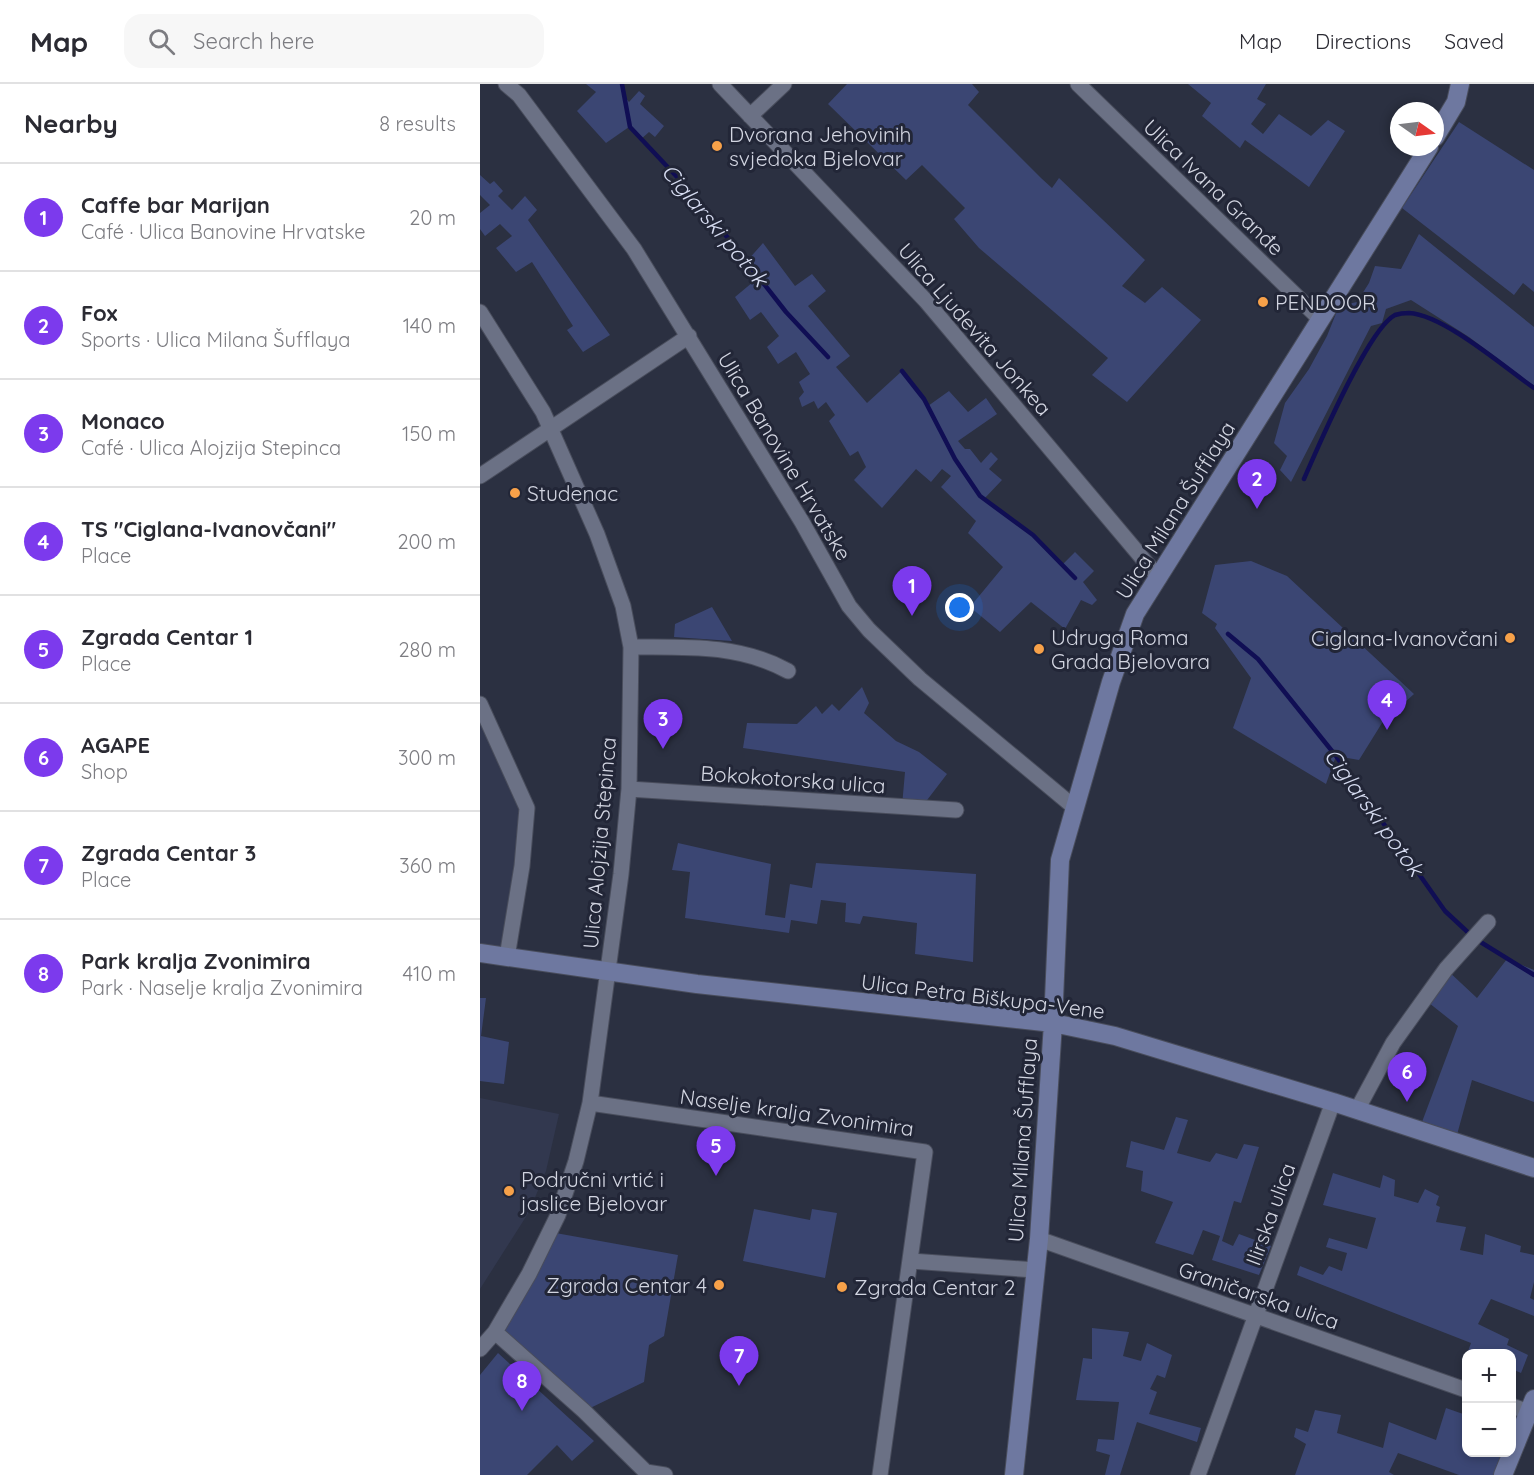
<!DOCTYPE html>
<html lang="en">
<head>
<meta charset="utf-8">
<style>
	:root { --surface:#fff; --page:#f7f7f7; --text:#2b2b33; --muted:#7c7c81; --line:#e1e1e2; --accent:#7c3aed }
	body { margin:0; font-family:Quicksand,sans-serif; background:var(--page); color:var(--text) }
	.controls { position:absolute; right:18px; bottom:18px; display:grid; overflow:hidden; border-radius:12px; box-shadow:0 3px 9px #0003 }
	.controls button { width:54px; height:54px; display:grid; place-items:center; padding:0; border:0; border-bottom:2px solid var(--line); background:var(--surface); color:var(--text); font:30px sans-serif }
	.compass { position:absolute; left:910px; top:18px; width:54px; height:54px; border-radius:50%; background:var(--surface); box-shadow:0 3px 9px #0003; rotate:104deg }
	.you { position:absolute; left:480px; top:524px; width:21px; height:21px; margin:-15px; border:4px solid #fff; border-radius:50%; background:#1a73e8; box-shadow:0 0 0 9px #1a73e833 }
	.badge { display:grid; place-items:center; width:39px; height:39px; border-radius:50%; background:var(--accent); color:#fff; font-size:20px; font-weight:700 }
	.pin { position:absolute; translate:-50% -50px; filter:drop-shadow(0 2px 3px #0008) }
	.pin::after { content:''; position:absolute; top:32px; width:21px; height:18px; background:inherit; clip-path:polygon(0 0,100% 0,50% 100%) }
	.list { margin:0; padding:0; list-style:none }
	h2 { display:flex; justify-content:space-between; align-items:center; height:78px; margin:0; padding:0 24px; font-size:26px }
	h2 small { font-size:20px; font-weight:400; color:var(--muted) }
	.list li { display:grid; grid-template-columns:39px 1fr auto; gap:18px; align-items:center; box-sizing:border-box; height:108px; padding:0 24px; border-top:2px solid var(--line) }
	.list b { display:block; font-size:22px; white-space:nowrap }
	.list p { margin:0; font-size:20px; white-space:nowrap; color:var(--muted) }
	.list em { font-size:20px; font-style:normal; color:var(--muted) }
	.icon { flex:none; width:33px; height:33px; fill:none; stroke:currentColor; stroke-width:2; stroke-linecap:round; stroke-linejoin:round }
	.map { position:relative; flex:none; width:1054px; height:1391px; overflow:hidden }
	header { display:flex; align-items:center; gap:36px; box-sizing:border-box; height:84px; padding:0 30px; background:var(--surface); border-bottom:2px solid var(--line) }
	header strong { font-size:28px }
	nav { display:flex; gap:33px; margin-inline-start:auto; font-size:21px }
	.search { width:420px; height:54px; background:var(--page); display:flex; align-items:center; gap:15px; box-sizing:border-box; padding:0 21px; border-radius:18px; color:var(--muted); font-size:22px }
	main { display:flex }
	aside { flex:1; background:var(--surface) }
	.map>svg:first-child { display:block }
</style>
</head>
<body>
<header>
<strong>Map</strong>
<div class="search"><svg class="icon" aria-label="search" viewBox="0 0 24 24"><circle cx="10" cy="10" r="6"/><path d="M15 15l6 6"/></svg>Search here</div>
<nav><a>Map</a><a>Directions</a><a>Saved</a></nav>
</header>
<main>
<aside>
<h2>Nearby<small>8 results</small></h2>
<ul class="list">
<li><span class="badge">1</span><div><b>Caffe bar Marijan</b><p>Café · Ulica Banovine Hrvatske</p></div><em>20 m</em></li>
<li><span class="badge">2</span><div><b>Fox</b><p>Sports · Ulica Milana Šufflaya</p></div><em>140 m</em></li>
<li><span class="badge">3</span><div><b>Monaco</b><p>Café · Ulica Alojzija Stepinca</p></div><em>150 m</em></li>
<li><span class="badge">4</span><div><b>TS &quot;Ciglana-Ivanovčani&quot;</b><p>Place</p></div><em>200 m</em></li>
<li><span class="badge">5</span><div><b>Zgrada Centar 1</b><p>Place</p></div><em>280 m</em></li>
<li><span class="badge">6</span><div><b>AGAPE</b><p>Shop</p></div><em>300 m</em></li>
<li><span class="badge">7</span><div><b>Zgrada Centar 3</b><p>Place</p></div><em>360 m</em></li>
<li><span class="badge">8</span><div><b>Park kralja Zvonimira</b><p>Park · Naselje kralja Zvonimira</p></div><em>410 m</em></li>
</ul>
</aside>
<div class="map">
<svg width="1054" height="1391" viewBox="0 0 1054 1391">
	<rect width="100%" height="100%" fill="#2b3041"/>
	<!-- built -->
	<path fill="#32384f" d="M 0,634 L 47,724 L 27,873 L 0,869 Z
		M 0,1014 L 79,1030 L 66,1087 L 49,1128 L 0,1205 Z"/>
	<!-- green -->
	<path fill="#3b4673" d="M 106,0 L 142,0 L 143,11 L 149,18 L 159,7 L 165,12 L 160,20 L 184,42 L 175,53 L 169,48 L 160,56 L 149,43 L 126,59 L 97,27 L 116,8 Z
		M 367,0 L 492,0 L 499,8 L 488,21 L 561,94 L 572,104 L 579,94 L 665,176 L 642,202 L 665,219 L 682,203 L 721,236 L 647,318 L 612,291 L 628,274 L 499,164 L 474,135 L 485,124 L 442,81 L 426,96 L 348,20 Z
		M 708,0 L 786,0 L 777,15 L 786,20 L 771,40 L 783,50 L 799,30 L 831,52 L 848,36 L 865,47 L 829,103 L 765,56 L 760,64 L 722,32 L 731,19 Z
		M 979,38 L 1054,86 L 1054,208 L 1043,199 L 1034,211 L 922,124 Z
		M 0,91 L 10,100 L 14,97 L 23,107 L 18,112 L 32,126 L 45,112 L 57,126 L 48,136 L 130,251 L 103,268 L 87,246 L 93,242 L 52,178 L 36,188 L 16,164 L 32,152 L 20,140 L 5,152 L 0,145 L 0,129 L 10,121 L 0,111 Z
		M 939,150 L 1054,243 L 1054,302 L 989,253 L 931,216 L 906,225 L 902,239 L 891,242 L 811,398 L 800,386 L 807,372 L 794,359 L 805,319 L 829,285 L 847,252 L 859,222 L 877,218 L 889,199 L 895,182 L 921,185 Z
		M 283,159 L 315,202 L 332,190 L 346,207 L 328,222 L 370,272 L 356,283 L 387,319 L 422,287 L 448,322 L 469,307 L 488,328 L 506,314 L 517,330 L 478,357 L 485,365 L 490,365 L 501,379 L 511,368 L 518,375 L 509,385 L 522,396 L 504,415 L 553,450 L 582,481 L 595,468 L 614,487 L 603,498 L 617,516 L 612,521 L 601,516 L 585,545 L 551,518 L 520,548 L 490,523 L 523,483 L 488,449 L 496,437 L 461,403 L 471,392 L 462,385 L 451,398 L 436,385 L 402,424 L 374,396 L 386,383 L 378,367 L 370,372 L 349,337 L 355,331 L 346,318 L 338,325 L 334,317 L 322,323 L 319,314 L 324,308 L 319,298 L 330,290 L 316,268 L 298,280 L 287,263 L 299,252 L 281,228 L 270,236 L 255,213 L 279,193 L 267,177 Z
		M 771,477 L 807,492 L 934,610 L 902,639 L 879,676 L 856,672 L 846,700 L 753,644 L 771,594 L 735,544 L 737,540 L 722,529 L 735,481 Z
		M 232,523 L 252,557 L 194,553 L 195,540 Z
		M 382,603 L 389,619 L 384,629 L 416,657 L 439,668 L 467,690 L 441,724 L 422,722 L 425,688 L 263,664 L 267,639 L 317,640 L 336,622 L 342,630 L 352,620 L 359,627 Z
		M 198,759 L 291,780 L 285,831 L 305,834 L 310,800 L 332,804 L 336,779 L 496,790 L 493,878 L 435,870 L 437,839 L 383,832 L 380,840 L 365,838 L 366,819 L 341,816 L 337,840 L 311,836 L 309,849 L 205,834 L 210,788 L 192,786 Z
		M 1027,875 L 1054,886 L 1054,1018 L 992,996 L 975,1058 L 939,1046 L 978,942 L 944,915 L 966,885 L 997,914 Z
		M 0,914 L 6,914 L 1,952 L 29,958 L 24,1000 L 0,997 Z
		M 696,1033 L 708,1036 L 697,1069 L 730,1078 L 736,1069 L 757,1075 L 764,1060 L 779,1063 L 761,1119 L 754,1117 L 742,1157 L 753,1162 L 759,1150 L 791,1162 L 779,1191 L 732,1176 L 740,1152 L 723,1146 L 713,1171 L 675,1159 L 693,1118 L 661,1107 L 663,1087 L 646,1083 L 651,1057 L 684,1066 Z
		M 853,1089 L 900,1104 L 903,1091 L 915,1096 L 914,1112 L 938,1119 L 945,1105 L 959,1112 L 956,1121 L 960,1123 L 956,1138 L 986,1143 L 980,1166 L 1003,1171 L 1005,1150 L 1041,1162 L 1040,1168 L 1054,1171 L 1054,1198 L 1050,1214 L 1054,1216 L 1054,1232 L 1011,1215 L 998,1240 L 1029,1255 L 1027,1261 L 1048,1271 L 1041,1289 L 1032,1285 L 1032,1270 L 987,1270 L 991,1259 L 817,1191 L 820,1182 L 843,1191 L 849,1182 L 862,1187 L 867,1169 L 846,1163 L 849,1154 L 887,1165 L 896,1134 L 843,1121 Z
		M 274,1125 L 330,1136 L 332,1125 L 357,1129 L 345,1194 L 263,1177 Z
		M 70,1148 L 198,1171 L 184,1252 L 169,1261 L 164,1298 L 104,1327 L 15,1248 Z
		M 612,1244 L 649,1248 L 643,1272 L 661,1277 L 667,1259 L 692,1271 L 685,1294 L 677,1291 L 670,1305 L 677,1308 L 669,1330 L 721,1344 L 717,1358 L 657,1338 L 640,1391 L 625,1391 L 630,1371 L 616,1367 L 618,1355 L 634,1356 L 639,1318 L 596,1316 L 603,1274 L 612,1275 Z
		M 18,1269 L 114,1357 L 92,1377 L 77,1361 L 47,1391 L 0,1391 L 0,1291 Z
		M 966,1324 L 986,1331 L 986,1368 L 1026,1369 L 1017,1391 L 979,1391 L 918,1369 L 909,1388 L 914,1391 L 815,1391 L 826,1360 L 814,1353 L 816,1344 L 828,1348 L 835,1326 L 861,1331 L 857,1349 L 903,1364 L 909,1338 L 956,1356 Z"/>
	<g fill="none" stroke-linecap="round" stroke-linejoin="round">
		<!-- stream -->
		<path stroke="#100e54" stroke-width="4.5" d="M 142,0 L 150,43 L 214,111 L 306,228 L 348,273
			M 422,287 L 444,315 L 475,375 L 500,412 L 553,451 L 595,494
			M 824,395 C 838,363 888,245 915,231 C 918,230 926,229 929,229 C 964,231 1024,283 1054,304
			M 748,550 L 778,575 L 856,672 L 965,827 L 994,854 L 1054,891"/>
		<!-- street casing -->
		<g stroke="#494d5c" stroke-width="17">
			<path id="street" d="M 26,0 L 39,11 L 154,165 L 322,438 L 369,522 L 389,546 L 440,595 L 594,723
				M 240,0 L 446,217 L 679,494
				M 598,0 L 841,236
				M 270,32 L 304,0
				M 0,228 L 63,328 L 75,355 L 117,450 L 143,522 L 151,563 L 149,705 L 141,790 L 110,1019 L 96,1077 L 78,1131 L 49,1190 L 15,1248 L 0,1265
				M 0,392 L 209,252
				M 151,563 C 205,563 259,560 308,587
				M 0,620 L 47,724 L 42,782 L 27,873
				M 149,705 L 476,726
				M 110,1019 L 445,1068 L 400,1391
				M 877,1026 L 913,959 L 966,885 L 1008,838
				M 559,1155 L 986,1306
				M 431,1177 L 555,1186
				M 15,1248 L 104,1327 L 166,1388 L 185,1391
				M 1032,1322 L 1049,1328
				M 718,1391 L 853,1018"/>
		</g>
		<!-- secondary casing -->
		<g stroke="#494d5c" stroke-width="20">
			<path id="secondary" d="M 955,53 L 976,18 L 980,0
				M 0,869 L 217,900 L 573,939 L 635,952 L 853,1018 L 1054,1084
				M 534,1391 L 559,1155 L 573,939 L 580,776 L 631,598 L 655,530 L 949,63
				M 1023,1391 L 1054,1315"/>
		</g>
		<!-- street -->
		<use href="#street" stroke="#6b7185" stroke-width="15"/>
		<!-- secondary -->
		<use href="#secondary" stroke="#6e78a0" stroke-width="18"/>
	</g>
	<!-- markers -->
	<g fill="#f7a149" stroke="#222637" stroke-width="2">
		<circle cx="237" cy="62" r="6"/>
		<circle cx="783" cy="218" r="6"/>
		<circle cx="35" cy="409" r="6"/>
		<circle cx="1030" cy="554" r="6"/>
		<circle cx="559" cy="565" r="6"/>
		<circle cx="29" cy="1107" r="6"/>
		<circle cx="239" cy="1201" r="6"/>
		<circle cx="362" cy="1203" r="6"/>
	</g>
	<g text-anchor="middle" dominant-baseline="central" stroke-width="6" stroke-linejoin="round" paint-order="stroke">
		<!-- poi labels -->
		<g font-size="21" fill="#d2d5e1" stroke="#222637" text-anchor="start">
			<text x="249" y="50">Dvorana Jehovinih<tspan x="249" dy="24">svjedoka Bjelovar</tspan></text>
			<text x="795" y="218">PENDOOR</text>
			<text x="47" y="409">Studenac</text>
			<text x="571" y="553">Udruga Roma<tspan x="571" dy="24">Grada Bjelovara</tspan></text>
			<text x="1018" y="554" text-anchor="end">Ciglana-Ivanovčani</text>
			<text x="41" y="1095">Područni vrtić i<tspan x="41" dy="24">jaslice Bjelovar</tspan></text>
			<text x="227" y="1201" text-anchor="end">Zgrada Centar 4</text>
			<text x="374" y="1203">Zgrada Centar 2</text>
		</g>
		<!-- street labels -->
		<g font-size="21" fill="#d2d5e1" stroke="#222637">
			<text transform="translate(734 103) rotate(44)">Ulica Ivana Granđe</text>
			<text transform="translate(495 245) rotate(49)">Ulica Ljudevita Jonkea</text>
			<text transform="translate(305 372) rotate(59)">Ulica Banovine Hrvatske</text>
			<text transform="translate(695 426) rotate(-58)">Ulica Milana Šufflaya</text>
			<text transform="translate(313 695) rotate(4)">Bokokotorska ulica</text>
			<text transform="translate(119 759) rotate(-85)">Ulica Alojzija Stepinca</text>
			<text transform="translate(503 912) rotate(7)">Ulica Petra Biškupa-Vene</text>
			<text transform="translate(317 1028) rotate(8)">Naselje kralja Zvonimira</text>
			<text transform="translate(542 1056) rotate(-86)">Ulica Milana Šufflaya</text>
			<text transform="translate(790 1130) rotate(-70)">Ilirska ulica</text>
			<text transform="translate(779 1211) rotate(19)">Graničarska ulica</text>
		</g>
		<!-- water labels -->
		<g font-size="22" font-style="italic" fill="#d6dcf1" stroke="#222637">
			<text transform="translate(235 141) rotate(50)">Ciglarski potok</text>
			<text transform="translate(894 728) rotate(54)">Ciglarski potok</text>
		</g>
	</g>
</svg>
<div class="controls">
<button>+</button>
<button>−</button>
</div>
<svg class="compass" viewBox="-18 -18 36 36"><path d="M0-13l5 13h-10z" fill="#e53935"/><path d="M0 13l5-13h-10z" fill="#7c7c81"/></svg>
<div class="you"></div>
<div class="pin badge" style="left:432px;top:532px">1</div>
<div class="pin badge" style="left:777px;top:425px">2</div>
<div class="pin badge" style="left:183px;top:665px">3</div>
<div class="pin badge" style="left:907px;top:646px">4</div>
<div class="pin badge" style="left:236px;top:1092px">5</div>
<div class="pin badge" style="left:927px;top:1018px">6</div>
<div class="pin badge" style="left:259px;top:1302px">7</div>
<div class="pin badge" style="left:42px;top:1327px">8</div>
</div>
</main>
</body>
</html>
